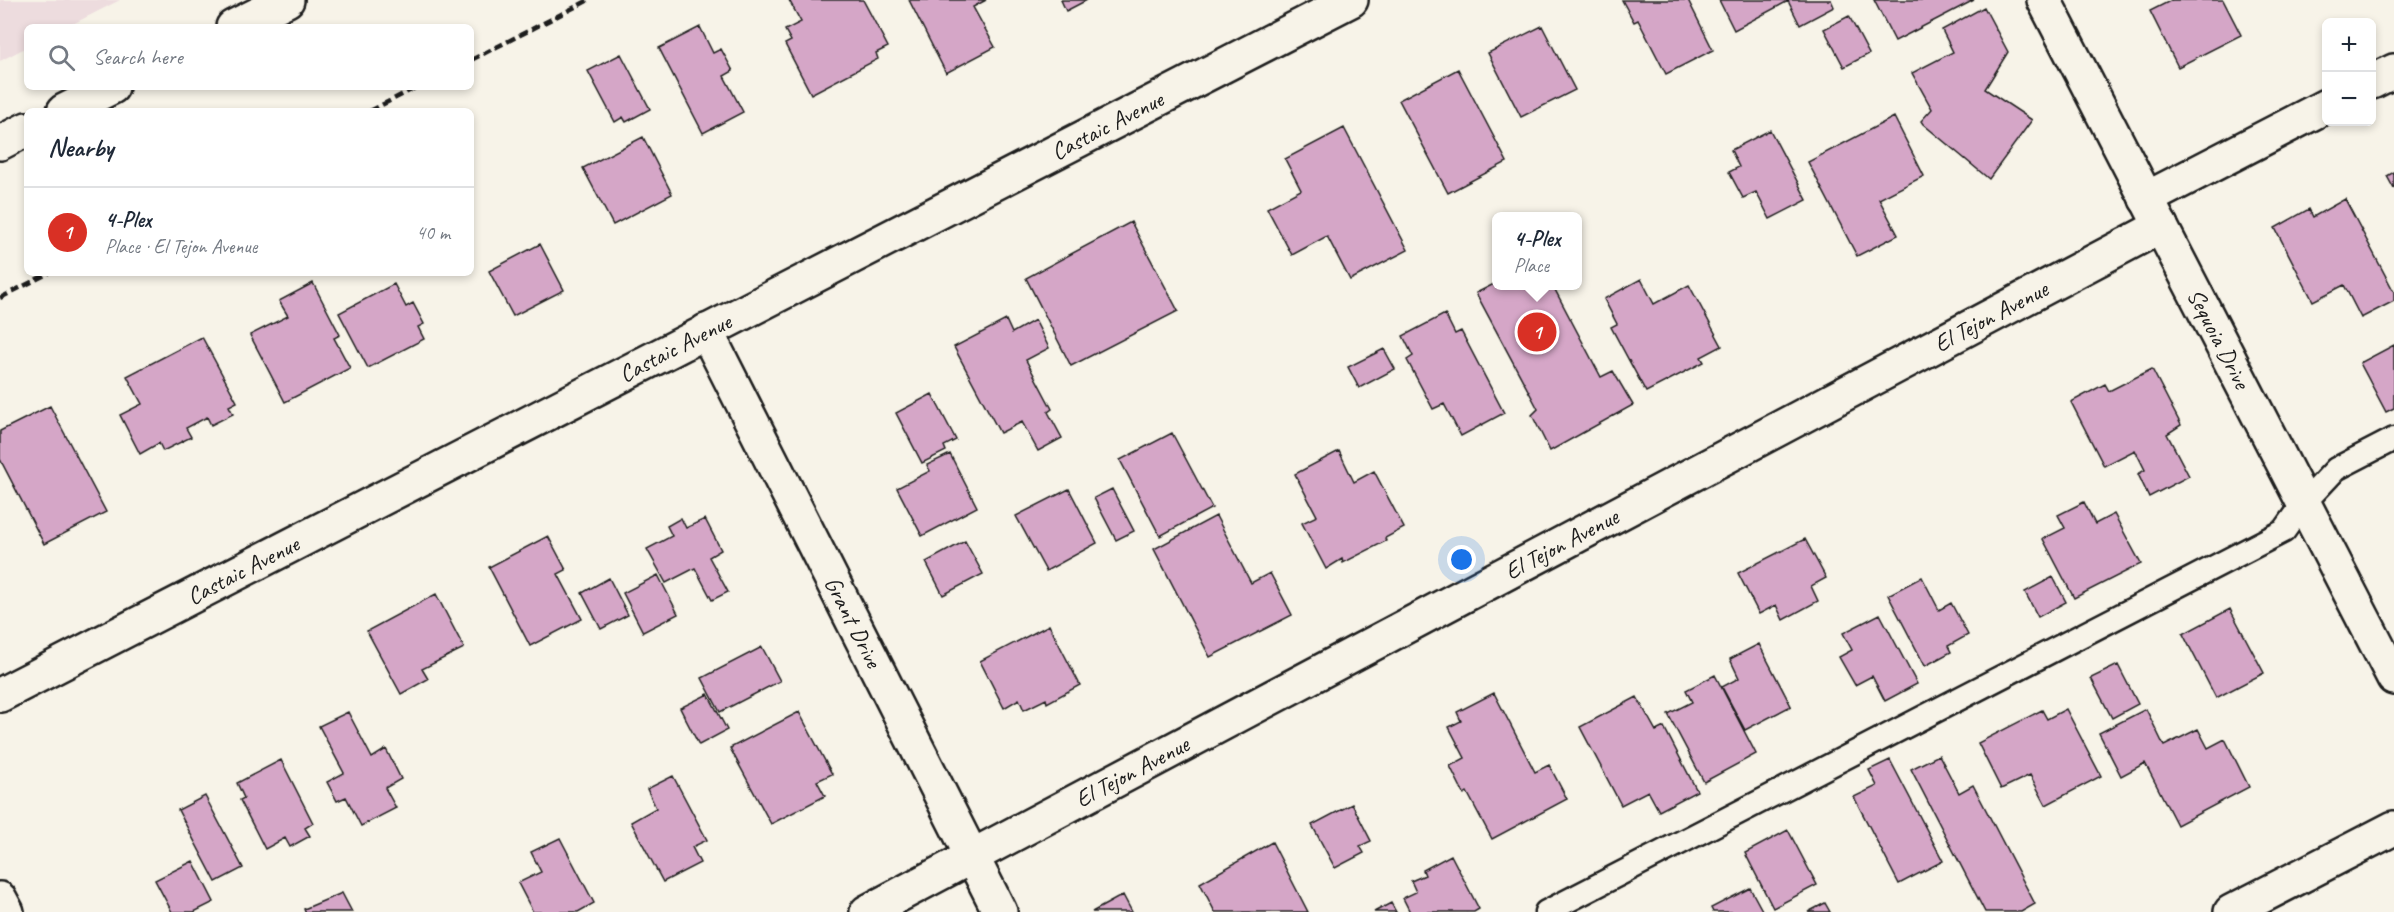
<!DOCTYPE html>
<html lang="en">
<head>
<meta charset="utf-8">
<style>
	:root { --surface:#fff; --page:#f6f6f7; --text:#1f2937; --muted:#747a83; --line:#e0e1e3; --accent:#d93025 }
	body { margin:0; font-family:Caveat,sans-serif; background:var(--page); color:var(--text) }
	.controls { position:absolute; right:18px; top:18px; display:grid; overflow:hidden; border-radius:9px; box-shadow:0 3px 9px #0003 }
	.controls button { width:54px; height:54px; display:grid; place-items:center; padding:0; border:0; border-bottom:2px solid var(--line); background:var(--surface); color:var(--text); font:30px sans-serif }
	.you { position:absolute; left:1462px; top:560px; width:21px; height:21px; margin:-15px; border:4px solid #fff; border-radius:50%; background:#1a73e8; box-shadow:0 0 0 9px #1a73e833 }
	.badge { display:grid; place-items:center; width:39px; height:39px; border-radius:50%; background:var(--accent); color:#fff; font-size:20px; font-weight:700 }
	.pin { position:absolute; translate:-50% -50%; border:3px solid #fff; box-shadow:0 2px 6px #0006 }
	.popup { position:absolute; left:1492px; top:212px; width:90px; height:78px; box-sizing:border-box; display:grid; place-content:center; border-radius:9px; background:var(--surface); filter:drop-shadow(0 2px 4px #0005); font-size:20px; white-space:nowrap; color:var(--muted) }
	.popup b { font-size:22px; color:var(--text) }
	.popup::after { content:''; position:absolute; left:50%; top:100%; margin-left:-12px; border:12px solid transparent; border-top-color:var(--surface) }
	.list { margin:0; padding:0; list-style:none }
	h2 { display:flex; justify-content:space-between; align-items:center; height:78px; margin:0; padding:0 24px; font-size:26px }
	h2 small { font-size:20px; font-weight:400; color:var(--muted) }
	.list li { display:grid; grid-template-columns:39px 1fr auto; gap:18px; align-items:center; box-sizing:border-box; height:90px; padding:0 24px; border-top:2px solid var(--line) }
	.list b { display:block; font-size:22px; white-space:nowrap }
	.list p { margin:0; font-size:20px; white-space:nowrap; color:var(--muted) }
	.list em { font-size:20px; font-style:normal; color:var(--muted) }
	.icon { flex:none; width:33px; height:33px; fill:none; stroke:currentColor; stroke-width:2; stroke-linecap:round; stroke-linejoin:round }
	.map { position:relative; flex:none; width:2394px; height:912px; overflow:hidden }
	.search { position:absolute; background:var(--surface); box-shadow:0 3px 9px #0003; left:24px; top:24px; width:450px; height:66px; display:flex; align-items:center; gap:15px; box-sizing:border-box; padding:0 21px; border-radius:9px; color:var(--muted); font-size:22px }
	.panel { position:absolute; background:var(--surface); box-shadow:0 3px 9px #0003; left:24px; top:108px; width:450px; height:168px; border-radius:9px }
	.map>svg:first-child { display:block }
</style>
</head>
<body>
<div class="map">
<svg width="2394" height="912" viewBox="0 0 2394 912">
	<rect width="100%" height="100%" fill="#f7f3e8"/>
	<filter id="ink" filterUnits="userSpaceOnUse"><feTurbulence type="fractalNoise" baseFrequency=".0167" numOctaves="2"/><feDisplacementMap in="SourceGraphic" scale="12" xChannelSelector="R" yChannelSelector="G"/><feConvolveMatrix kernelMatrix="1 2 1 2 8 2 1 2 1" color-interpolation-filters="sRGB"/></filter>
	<g filter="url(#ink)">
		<!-- built -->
		<path fill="#eddcde" d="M 0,0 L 120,0 L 67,27 L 27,27 L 27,47 L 0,61 Z"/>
		<!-- building -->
		<path fill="#d5a6c7" stroke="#1c1c1c" stroke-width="1.5" d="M 789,0 L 863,0 L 888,47 L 876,53 L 878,59 L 811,94 L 785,44 L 791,41 L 785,30 L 801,22 Z
			M 909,0 L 986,0 L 973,7 L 995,47 L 946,73 Z
			M 1061,0 L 1087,0 L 1066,11 Z
			M 1622,0 L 1688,0 L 1713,50 L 1666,74 L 1638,20 L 1634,22 Z
			M 1719,0 L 1831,0 L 1834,7 L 1800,25 L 1788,1 L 1734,30 Z
			M 1874,0 L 1974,0 L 1895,41 Z
			M 2172,0 L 2223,0 L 2241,35 L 2178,67 L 2150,11 Z
			M 1984,7 L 2008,52 L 1985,89 L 2032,120 L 1989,179 L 1923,124 L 1921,121 L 1932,109 L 1912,73 L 1953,52 L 1942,30 Z
			M 1849,16 L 1869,54 L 1844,67 L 1824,29 Z
			M 1542,26 L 1575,90 L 1521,117 L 1488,53 Z
			M 700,27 L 713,53 L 721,49 L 733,71 L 724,76 L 743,112 L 703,133 L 659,48 Z
			M 621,54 L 650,109 L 626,122 L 623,117 L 615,122 L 588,71 Z
			M 1458,69 L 1507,162 L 1448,193 L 1399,100 Z
			M 1894,117 L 1924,176 L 1879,199 L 1898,235 L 1857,256 L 1808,162 Z
			M 1344,128 L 1408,250 L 1350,280 L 1327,236 L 1292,255 L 1267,208 L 1301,190 L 1285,159 Z
			M 1770,130 L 1807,200 L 1770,219 L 1756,192 L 1743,198 L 1729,172 L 1739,167 L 1731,150 Z
			M 643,137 L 672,194 L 613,225 L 583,168 Z
			M 2394,172 L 2394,189 L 2387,176 Z
			M 2345,199 L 2394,292 L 2394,301 L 2361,318 L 2344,285 L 2313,301 L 2275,228 L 2309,209 L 2313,217 Z
			M 1131,222 L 1178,311 L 1071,366 L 1026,278 Z
			M 540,244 L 564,290 L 513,316 L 489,271 Z
			M 1641,279 L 1654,304 L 1689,285 L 1722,346 L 1701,357 L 1704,362 L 1646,392 L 1611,327 L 1617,324 L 1604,299 Z
			M 313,283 L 340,335 L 334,338 L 350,368 L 285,402 L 250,335 L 288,316 L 279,301 Z
			M 1496,283 L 1496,286 L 1553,286 L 1601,377 L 1613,371 L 1633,405 L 1550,451 L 1532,415 L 1538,409 L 1476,293 Z
			M 394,284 L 406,307 L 413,303 L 424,324 L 418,327 L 424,339 L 368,368 L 339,313 Z
			M 1445,314 L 1455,334 L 1461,331 L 1504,413 L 1461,436 L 1444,404 L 1433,409 L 1407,360 L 1413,356 L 1403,336 Z
			M 1006,320 L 1012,333 L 1035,320 L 1049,348 L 1026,360 L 1052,409 L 1048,412 L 1062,438 L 1038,451 L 1022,422 L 1000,433 L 954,347 Z
			M 202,337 L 237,402 L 229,406 L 233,414 L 211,425 L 207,417 L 186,428 L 191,437 L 163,451 L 159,443 L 140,454 L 120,415 L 142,404 L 127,376 Z
			M 2394,345 L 2394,408 L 2386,412 L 2360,363 Z
			M 1384,349 L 1395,369 L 1359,388 L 1348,367 Z
			M 2152,369 L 2181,425 L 2167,434 L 2189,476 L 2149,497 L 2138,474 L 2145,470 L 2135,450 L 2104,466 L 2071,402 L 2105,384 L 2109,391 Z
			M 932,394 L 956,440 L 944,446 L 946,451 L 922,463 L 896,413 Z
			M 50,406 L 106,512 L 44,544 L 0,459 L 0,431 Z
			M 1172,433 L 1212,508 L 1160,536 L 1120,460 Z
			M 1339,451 L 1354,482 L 1374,471 L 1404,528 L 1385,538 L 1386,541 L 1343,563 L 1342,559 L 1326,569 L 1302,523 L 1317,516 L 1295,474 Z
			M 950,454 L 977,507 L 922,536 L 897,488 L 930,471 L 927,465 Z
			M 1069,489 L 1097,543 L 1046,571 L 1016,516 Z
			M 1112,489 L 1134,531 L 1116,540 L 1094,498 Z
			M 2084,502 L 2095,524 L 2114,514 L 2141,564 L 2074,598 L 2043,539 L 2065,528 L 2058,515 Z
			M 1216,516 L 1251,583 L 1270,573 L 1292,615 L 1210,657 L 1154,549 Z
			M 681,518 L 686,528 L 705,519 L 721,550 L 709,557 L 728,592 L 712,600 L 695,568 L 666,583 L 647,549 L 672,536 L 667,526 Z
			M 548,536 L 566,570 L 558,574 L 582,619 L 530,646 L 489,567 Z
			M 1805,539 L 1826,578 L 1811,586 L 1818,601 L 1783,620 L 1776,605 L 1759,614 L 1738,573 Z
			M 965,541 L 983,574 L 943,595 L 926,562 Z
			M 658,575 L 678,614 L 643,632 L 623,593 Z
			M 1922,577 L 1939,610 L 1951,603 L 1968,635 L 1948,646 L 1951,652 L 1925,666 L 1888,595 Z
			M 2053,577 L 2066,602 L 2038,617 L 2025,592 Z
			M 609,578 L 628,615 L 601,629 L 582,593 Z
			M 436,594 L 464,648 L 422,669 L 428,679 L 401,694 L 367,631 Z
			M 2230,609 L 2264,673 L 2216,698 L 2183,634 Z
			M 1880,614 L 1917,684 L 1885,701 L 1872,676 L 1855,685 L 1839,657 L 1852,650 L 1843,633 Z
			M 1049,625 L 1080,685 L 1047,703 L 1046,699 L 1024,710 L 1019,699 L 1004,708 L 980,661 Z
			M 1759,644 L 1791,706 L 1745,730 L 1722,687 L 1739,678 L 1730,659 Z
			M 762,647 L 780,681 L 720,712 L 702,678 Z
			M 2118,665 L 2138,704 L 2112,718 L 2091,678 Z
			M 1715,675 L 1756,754 L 1704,782 L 1668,714 L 1692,702 L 1686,690 Z
			M 1494,693 L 1535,772 L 1549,765 L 1567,799 L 1492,839 L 1467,792 L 1464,794 L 1450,766 L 1465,758 L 1449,727 L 1461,721 L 1457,712 Z
			M 708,694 L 727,730 L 699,745 L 680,708 Z
			M 1637,697 L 1656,731 L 1664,727 L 1697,791 L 1659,811 L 1648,791 L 1621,805 L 1580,727 Z
			M 2066,709 L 2101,776 L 2046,805 L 2030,775 L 2001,789 L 1978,743 L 2042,710 L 2047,719 Z
			M 2146,709 L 2164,746 L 2198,729 L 2208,748 L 2225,739 L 2249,787 L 2177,825 L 2145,763 L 2121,776 L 2099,733 Z
			M 348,712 L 372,758 L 386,749 L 401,779 L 385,788 L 396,808 L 361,826 L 346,797 L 337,801 L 327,782 L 344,773 L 319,726 Z
			M 799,712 L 832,774 L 817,781 L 825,796 L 771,824 L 730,748 Z
			M 1939,755 L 1959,793 L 1973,785 L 2035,904 L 2021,912 L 1985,912 L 1911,769 Z
			M 281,760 L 313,823 L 305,828 L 310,836 L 290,847 L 285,838 L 265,849 L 240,800 L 244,798 L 237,783 Z
			M 1890,760 L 1943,861 L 1899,884 L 1854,797 L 1877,786 L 1869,770 Z
			M 673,776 L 707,840 L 692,847 L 700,863 L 663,882 L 631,822 L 656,808 L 647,789 Z
			M 205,796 L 243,868 L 216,882 L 178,810 Z
			M 1352,804 L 1371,841 L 1360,846 L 1364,853 L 1335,868 L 1312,825 Z
			M 1788,830 L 1817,885 L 1773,908 L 1745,853 Z
			M 560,838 L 594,903 L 578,912 L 533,912 L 518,883 L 541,872 L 531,852 Z
			M 1272,842 L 1308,912 L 1215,912 L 1200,883 Z
			M 1451,855 L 1479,909 L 1474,912 L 1410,912 L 1403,898 L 1416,892 L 1411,881 L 1425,875 L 1423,870 Z
			M 193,861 L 214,902 L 194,912 L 172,912 L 155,880 Z
			M 1750,888 L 1763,912 L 1713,912 L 1711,908 Z
			M 342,893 L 352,912 L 305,912 L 304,909 Z
			M 1123,895 L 1132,912 L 1092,912 Z
			M 1391,903 L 1396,912 L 1374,912 Z
			M 1825,903 L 1830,912 L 1808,912 Z"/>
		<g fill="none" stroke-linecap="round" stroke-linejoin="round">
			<!-- lane casing -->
			<g stroke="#1c1c1c" stroke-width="27">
				<path id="lane" d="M 1546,912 L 2284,531 L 2304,503 L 2336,469 L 2394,439"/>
			</g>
			<!-- street casing -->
			<g stroke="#1c1c1c" stroke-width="38">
				<g id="street">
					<path d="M 2372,82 L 2394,71"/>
					<path d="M 2146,199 L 2326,106"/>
					<path id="s1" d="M 706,331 L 1000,912"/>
					<path id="s2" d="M 0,695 L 1351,0"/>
					<path d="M 0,899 L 7,912"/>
					<path id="s3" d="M 867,912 L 2161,226"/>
					<path d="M 2231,912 L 2394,828"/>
				</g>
			</g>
			<!-- secondary casing -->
			<g stroke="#1c1c1c" stroke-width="38">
				<g id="secondary">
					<path id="s4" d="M 2044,0 L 2394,678"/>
					<path d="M 233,27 L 287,0"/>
					<path d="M 64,111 L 112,87"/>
					<path d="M 0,143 L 27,129"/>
				</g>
			</g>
			<!-- lane -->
			<use href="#lane" stroke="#f7f3e8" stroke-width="22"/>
			<!-- street -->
			<use href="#street" stroke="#f7f3e8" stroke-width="33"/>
			<!-- secondary -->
			<use href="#secondary" stroke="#f7f3e8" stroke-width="33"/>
			<!-- rail -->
			<path stroke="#1c1c1c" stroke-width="4.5" stroke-dasharray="9 4.5" stroke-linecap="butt" d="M 471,60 L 589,0
				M 370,111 L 417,87
				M 0,298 L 49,273"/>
		</g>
	</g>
	<g text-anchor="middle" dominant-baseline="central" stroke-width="6" stroke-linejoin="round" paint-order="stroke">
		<!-- street labels -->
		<g font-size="24" fill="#1c1c1c" stroke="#f7f3e8">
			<text stroke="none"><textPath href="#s2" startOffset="1245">Castaic Avenue</textPath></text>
			<text stroke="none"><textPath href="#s3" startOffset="1272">El Tejon Avenue</textPath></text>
			<text stroke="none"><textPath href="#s4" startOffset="381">Sequoia Drive</textPath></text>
			<text stroke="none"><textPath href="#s2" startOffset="759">Castaic Avenue</textPath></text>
			<text stroke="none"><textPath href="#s3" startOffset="786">El Tejon Avenue</textPath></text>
			<text stroke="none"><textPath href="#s2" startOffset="273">Castaic Avenue</textPath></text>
			<text stroke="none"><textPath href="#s1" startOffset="326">Grant Drive</textPath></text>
			<text stroke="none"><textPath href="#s3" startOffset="300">El Tejon Avenue</textPath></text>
		</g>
	</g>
</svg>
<div class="controls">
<button>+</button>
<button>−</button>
</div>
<div class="you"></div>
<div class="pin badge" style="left:1537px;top:332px">1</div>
<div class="popup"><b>4-Plex</b>Place</div>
<div class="search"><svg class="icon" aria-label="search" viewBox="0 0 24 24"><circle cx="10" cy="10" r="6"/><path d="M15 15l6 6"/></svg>Search here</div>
<section class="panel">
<h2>Nearby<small></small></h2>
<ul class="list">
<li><span class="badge">1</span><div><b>4-Plex</b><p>Place · El Tejon Avenue</p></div><em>40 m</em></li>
</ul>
</section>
</div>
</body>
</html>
